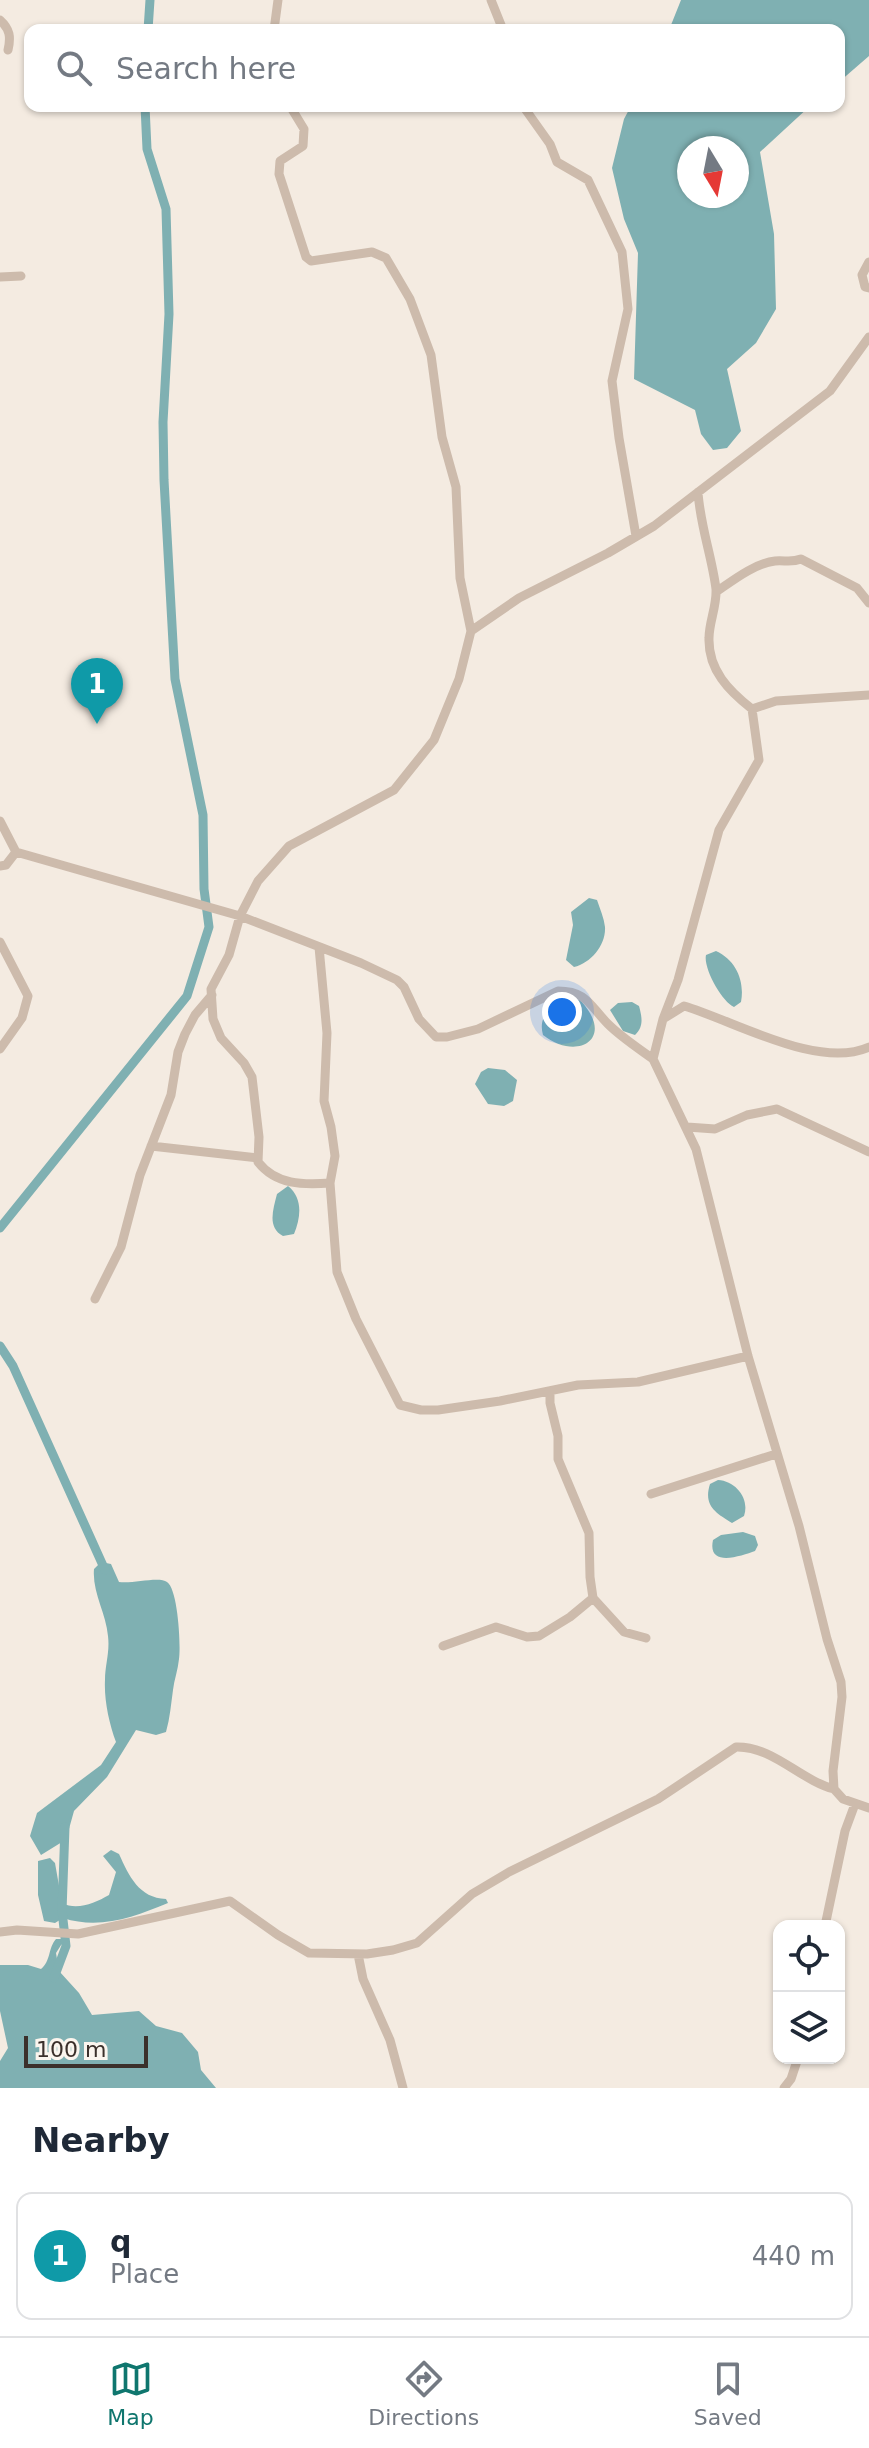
<!DOCTYPE html>
<html lang="en">
<head>
<meta charset="utf-8">
<style>
	:root { --surface:#fff; --page:#f6f6f7; --text:#1f2937; --muted:#747a83; --line:#e0e1e3; --accent:#0f766e }
	body { margin:0; font-family:"DejaVu Sans",sans-serif; background:var(--page); color:var(--text) }
	.controls { position:absolute; right:24px; bottom:24px; display:grid; overflow:hidden; border-radius:16px; box-shadow:0 2px 6px #0004 }
	.controls button { width:72px; height:72px; display:grid; place-items:center; padding:0; border:0; border-bottom:2px solid var(--line); background:var(--surface); color:var(--text); font:40px sans-serif }
	.compass { position:absolute; left:677px; top:136px; width:72px; height:72px; border-radius:50%; background:var(--surface); box-shadow:0 2px 6px #0004; rotate:170deg }
	.scale { position:absolute; left:24px; bottom:20px; width:124px; box-sizing:border-box; padding-left:8px; border:4px solid #3b302b; border-top:0; font-size:22px; line-height:28px; white-space:nowrap; color:#3b302b; -webkit-text-stroke:6px #fbf5ee; paint-order:stroke }
	.you { position:absolute; left:562px; top:1012px; width:28px; height:28px; margin:-20px; border:6px solid #fff; border-radius:50%; background:#1a73e8; box-shadow:0 0 0 12px #1a73e833 }
	.badge { display:grid; place-items:center; width:52px; height:52px; border-radius:50%; background:var(--accent); color:#fff; font-size:26px; font-weight:700 }
	.pin { position:absolute; translate:-50% -66px; filter:drop-shadow(0 2px 4px #0008) }
	.pin::after { content:''; position:absolute; top:42px; width:28px; height:24px; background:inherit; clip-path:polygon(0 0,100% 0,50% 100%) }
	.list { margin:0; padding:0; list-style:none }
	h2 { display:flex; justify-content:space-between; align-items:center; height:104px; margin:0; padding:0 32px; font-size:34px }
	h2 small { font-size:26px; font-weight:400; color:var(--muted) }
	.list li { display:grid; grid-template-columns:52px 1fr auto; gap:24px; align-items:center; box-sizing:border-box; height:128px; margin:0 16px 16px; padding:0 16px; border:2px solid var(--line); border-radius:16px }
	.list b { display:block; font-size:30px; white-space:nowrap }
	.list p { margin:0; font-size:26px; white-space:nowrap; color:var(--muted) }
	.list em { font-size:26px; font-style:normal; color:var(--muted) }
	.icon { flex:none; width:44px; height:44px; fill:none; stroke:currentColor; stroke-width:2; stroke-linecap:round; stroke-linejoin:round }
	.map { position:relative; flex:none; width:869px; height:2088px; overflow:hidden }
	.search { position:absolute; background:var(--surface); box-shadow:0 2px 6px #0004; left:24px; right:24px; top:24px; height:88px; display:flex; align-items:center; gap:20px; box-sizing:border-box; padding:0 28px; border-radius:16px; color:var(--muted); font-size:30px }
	.sheet { height:248px; background:var(--surface) }
	nav { display:flex; justify-content:space-around; align-items:center; box-sizing:border-box; height:112px; border-top:2px solid var(--line); background:var(--surface); font-size:22px; color:var(--muted) }
	nav a { display:grid; justify-items:center; gap:4px }
	nav .on { color:var(--accent) }
	.map>svg:first-child { display:block }
</style>
</head>
<body>
<div class="map">
<svg width="869" height="2088" viewBox="0 0 869 2088">
	<rect width="100%" height="100%" fill="#f4ebe1"/>
	<!-- water -->
	<path fill="#7fb0b2" fill-rule="evenodd" d="M 681,0 L 869,0 L 869,56 L 839,82 L 839,30 L 669,30 Z
		M 631,106 L 810,106 L 760,152 L 774,234 L 776,309 L 756,343 L 727,369 L 741,431 L 727,448 L 713,450 L 701,434 L 695,410 L 634,379 L 638,253 L 624,219 L 612,168 L 624,119 ZM 689,148 L 737,148 L 737,196 L 689,196 Z
		M 589,898 L 597,900 C 600,909 604,918 605,927 C 606,945 591,963 574,967 L 566,960 L 573,925 L 571,912 Z
		M 716,951 C 736,960 745,981 741,1002 L 734,1007 C 722,1002 703,968 706,955 Z
		M 573,999 L 580,1000 C 617,1039 577,1062 543,1035 C 537,1014 554,1003 573,999 Z
		M 632,1002 L 639,1006 C 642,1017 644,1027 635,1035 L 623,1031 L 610,1010 L 618,1003 Z
		M 488,1068 L 505,1070 L 517,1080 L 513,1101 L 504,1106 L 488,1104 L 475,1084 L 481,1072 Z
		M 288,1186 C 303,1198 301,1217 294,1234 L 283,1236 C 267,1227 273,1210 277,1194 Z
		M 718,1480 C 736,1481 750,1499 744,1516 L 732,1523 C 716,1513 703,1506 710,1484 Z
		M 743,1532 L 755,1536 L 758,1545 L 755,1551 C 741,1556 707,1568 713,1540 L 721,1535 Z
		M 101,1562 L 111,1564 L 119,1582 C 133,1584 159,1576 167,1582 C 178,1589 181,1646 179,1659 C 178,1670 174,1680 173,1690 C 171,1704 170,1718 166,1732 L 156,1735 L 136,1730 L 107,1777 L 74,1811 L 67,1836 L 62,1842 L 41,1855 L 30,1836 L 37,1813 L 101,1765 L 116,1742 C 109,1723 104,1700 105,1680 C 105,1665 110,1652 108,1636 C 106,1613 92,1592 94,1569 Z
		M 111,1850 L 119,1854 C 129,1876 139,1898 166,1899 L 168,1903 C 134,1917 100,1930 63,1918 L 55,1923 L 44,1921 L 38,1895 L 38,1861 L 50,1858 L 55,1863 L 62,1903 C 77,1911 95,1903 109,1895 L 116,1872 L 103,1856 Z
		M 56,1939 L 61,1939 L 63,1942 L 56,1953 L 59,1971 L 79,1993 L 92,2015 L 139,2011 L 156,2026 L 182,2033 L 198,2052 L 201,2070 L 216,2088 L 0,2088 L 0,2061 L 8,2048 L 0,2011 L 0,1965 L 28,1965 L 41,1969 C 51,1961 48,1948 56,1939 Z"/>
	<g fill="none" stroke-linecap="round" stroke-linejoin="round">
		<!-- canal -->
		<path stroke="#7fb0b2" stroke-width="9" d="M 148,30 L 150,0
			M 0,1228 L 187,996 L 209,927 L 204,889 L 203,815 L 175,679 L 164,480 L 163,422 L 169,314 L 166,209 L 147,149 L 145,106
			M 0,1346 L 13,1366 L 105,1570
			M 54,1978 L 66,1946 L 62,1911 L 65,1827"/>
		<!-- minor -->
		<path stroke="#cdbbac" stroke-width="9" d="M 491,0 L 503,30
			M 0,20 C 10,29 11,37 8,50
			M 274,30 L 278,0
			M 290,106 L 304,129 L 303,146 L 280,161 L 279,174 L 306,257 L 311,261 L 372,252 L 386,258 L 410,299 L 431,355 L 442,437 L 456,487 L 460,578 L 471,631
			M 523,106 L 550,144 L 557,162 L 588,180 L 622,252 L 628,309 L 612,381 L 619,438 L 636,536
			M 869,262 L 862,275 L 865,287 L 869,288
			M 0,277 L 21,276
			M 698,492 C 700,525 712,557 716,589 C 717,606 709,622 709,638 C 708,670 729,691 752,709 L 759,760 L 719,830 L 678,980 L 663,1019 L 653,1059 L 696,1149 L 748,1356 L 799,1526 L 827,1639 L 841,1682 L 842,1697 L 833,1771 L 834,1789 L 843,1799 L 869,1808
			M 716,592 C 732,581 755,563 775,561 C 785,560 791,563 801,559 L 857,588 L 869,603
			M 752,709 L 776,701 L 869,695
			M 0,821 L 16,852 L 240,916 L 361,963 L 397,980 L 404,987 L 419,1019 L 436,1037 L 447,1037 L 478,1029 L 558,991 C 587,991 590,1006 608,1024 C 621,1037 638,1048 653,1059
			M 0,866 L 6,865 L 16,852
			M 0,942 L 28,996 L 22,1018 L 0,1049
			M 319,947 L 327,1033 L 324,1101 L 331,1127 L 335,1156 L 330,1183
			M 663,1019 L 684,1006 C 735,1021 818,1070 869,1047
			M 687,1127 L 715,1129 L 747,1115 L 777,1109 L 869,1152
			M 151,1146 L 258,1158
			M 95,1299 L 121,1247 L 140,1175 L 171,1095 L 178,1052 L 185,1034 L 195,1015 L 212,995
			M 748,1356 L 638,1382 L 578,1385 L 500,1401 L 438,1410 L 421,1410 L 400,1405 L 356,1319 L 337,1272 L 330,1183 C 303,1185 276,1185 258,1162 L 259,1137 L 252,1077 L 244,1063 L 221,1038 L 213,1019 L 211,989 L 229,955 L 240,916 L 258,881 L 289,846 L 394,790 L 434,740 L 459,679 L 471,631 L 519,598 L 608,553 L 654,526 L 830,391 L 869,337
			M 651,1494 L 776,1454
			M 593,1598 L 624,1632 L 646,1638
			M 443,1646 L 496,1627 L 527,1637 L 539,1636 L 570,1617 L 593,1598 L 590,1577 L 589,1533 L 558,1459 L 558,1436 L 550,1403 L 550,1391
			M 825,1926 L 845,1831 L 855,1804
			M 0,1932 L 17,1930 L 78,1934 L 230,1901 L 278,1935 L 309,1953 L 367,1954 L 393,1950 L 417,1943 L 472,1894 L 509,1872 L 658,1799 L 736,1747 C 773,1746 800,1780 834,1789
			M 358,1954 L 363,1979 L 390,2040 L 403,2088
			M 784,2088 L 791,2079 L 798,2058"/>
	</g>
</svg>
<div class="controls">
<button><svg class="icon" aria-label="locate" viewBox="0 0 24 24"><circle cx="12" cy="12" r="6"/><path d="M12 2v4M12 18v4M2 12h4M18 12h4"/></svg></button>
<button><svg class="icon" aria-label="layers" viewBox="0 0 24 24"><path d="M12 4l9 5-9 5-9-5zM3 14l9 5 9-5"/></svg></button>
</div>
<svg class="compass" viewBox="-18 -18 36 36"><path d="M0-13l5 13h-10z" fill="#e53935"/><path d="M0 13l5-13h-10z" fill="#747a83"/></svg>
<div class="scale">100 m</div>
<div class="you"></div>
<div class="pin badge" style="left:97px;top:724px;background:#0f9aa8">1</div>
<div class="search"><svg class="icon" aria-label="search" viewBox="0 0 24 24"><circle cx="10" cy="10" r="6"/><path d="M15 15l6 6"/></svg>Search here</div>
</div>
<section class="sheet">
<h2>Nearby<small></small></h2>
<ul class="list">
<li><span class="badge" style="background:#0f9aa8">1</span><div><b>q</b><p>Place</p></div><em>440 m</em></li>
</ul>
</section>
<nav>
<a class="on"><svg class="icon" aria-label="map" viewBox="0 0 24 24"><path d="M3 6l6-2 6 2 6-2v14l-6 2-6-2-6 2zM9 4v14M15 6v14"/></svg>Map</a>
<a><svg class="icon" aria-label="directions" viewBox="0 0 24 24"><path d="M12 3l9 9-9 9-9-9zM9 14v-3h6M13 9l2 2-2 2"/></svg>Directions</a>
<a><svg class="icon" aria-label="saved" viewBox="0 0 24 24"><path d="M7 4h10v16l-5-4-5 4z"/></svg>Saved</a>
</nav>
</body>
</html>
